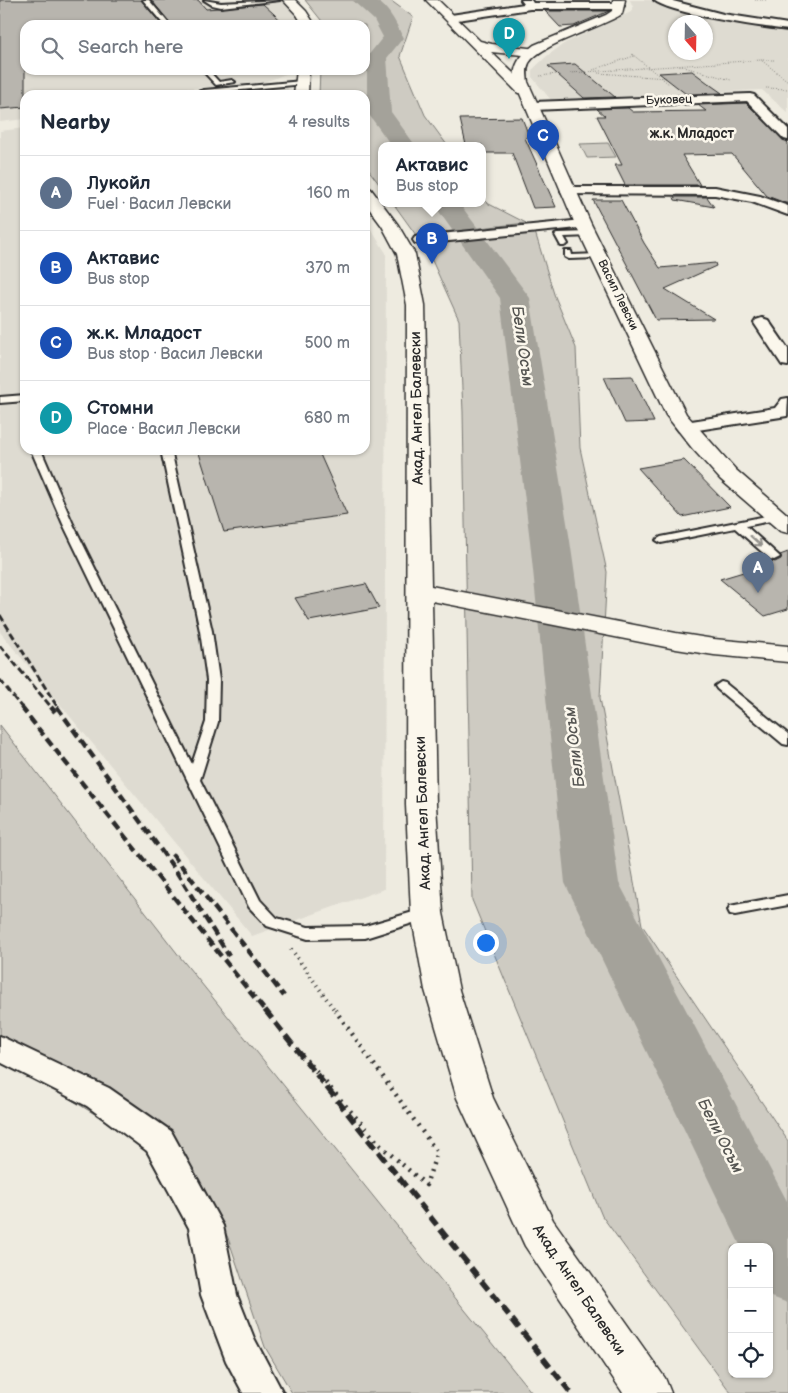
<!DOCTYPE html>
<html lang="en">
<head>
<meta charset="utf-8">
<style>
	:root { --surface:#fff; --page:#f6f6f7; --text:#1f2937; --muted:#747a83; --line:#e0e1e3; --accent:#7c3aed }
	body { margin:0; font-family:"Balsamiq Sans",sans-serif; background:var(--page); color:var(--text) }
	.controls { position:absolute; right:15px; bottom:15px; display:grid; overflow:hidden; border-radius:10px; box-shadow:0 1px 4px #0004 }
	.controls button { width:45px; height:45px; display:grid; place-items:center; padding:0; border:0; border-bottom:1px solid var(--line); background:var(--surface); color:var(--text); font:25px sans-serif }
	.compass { position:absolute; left:668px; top:15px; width:45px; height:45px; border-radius:50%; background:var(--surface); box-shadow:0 1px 4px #0004; rotate:160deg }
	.you { position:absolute; left:485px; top:942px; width:18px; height:18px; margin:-12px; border:4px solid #fff; border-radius:50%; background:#1a73e8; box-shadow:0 0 0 8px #1a73e833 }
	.badge { display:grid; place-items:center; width:32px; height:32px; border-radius:50%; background:var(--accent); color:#fff; font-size:16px; font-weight:700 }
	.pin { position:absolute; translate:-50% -41px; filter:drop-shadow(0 1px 2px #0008) }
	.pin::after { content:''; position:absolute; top:26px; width:18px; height:15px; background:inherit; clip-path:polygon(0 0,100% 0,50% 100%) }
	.popup { position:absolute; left:378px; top:142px; width:108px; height:65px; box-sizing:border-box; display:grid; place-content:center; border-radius:10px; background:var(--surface); filter:drop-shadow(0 1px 4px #0005); font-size:16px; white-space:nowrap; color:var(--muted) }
	.popup b { font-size:19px; color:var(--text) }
	.popup::after { content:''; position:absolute; left:50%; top:100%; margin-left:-10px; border:10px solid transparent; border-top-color:var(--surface) }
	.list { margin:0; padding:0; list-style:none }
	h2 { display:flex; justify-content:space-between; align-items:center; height:65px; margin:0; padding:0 20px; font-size:21px }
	h2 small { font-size:16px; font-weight:400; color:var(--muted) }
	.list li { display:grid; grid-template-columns:32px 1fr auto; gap:15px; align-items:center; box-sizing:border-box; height:75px; padding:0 20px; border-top:1px solid var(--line) }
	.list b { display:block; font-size:19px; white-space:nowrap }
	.list p { margin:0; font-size:16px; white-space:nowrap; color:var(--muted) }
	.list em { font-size:16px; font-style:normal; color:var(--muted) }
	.icon { flex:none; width:28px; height:28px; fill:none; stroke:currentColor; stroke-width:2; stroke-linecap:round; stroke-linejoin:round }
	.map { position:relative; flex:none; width:788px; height:1393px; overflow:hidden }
	.search { position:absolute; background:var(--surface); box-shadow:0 1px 4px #0004; left:20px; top:20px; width:350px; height:55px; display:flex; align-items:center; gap:12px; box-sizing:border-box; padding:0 18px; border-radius:15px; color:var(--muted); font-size:19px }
	.panel { position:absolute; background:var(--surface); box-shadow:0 1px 4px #0004; left:20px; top:90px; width:350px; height:365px; border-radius:15px }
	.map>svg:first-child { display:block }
</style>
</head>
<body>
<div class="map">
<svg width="788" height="1393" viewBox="0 0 788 1393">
	<rect width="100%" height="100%" fill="#eeebe0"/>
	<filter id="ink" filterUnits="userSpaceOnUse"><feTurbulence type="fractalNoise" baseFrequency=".02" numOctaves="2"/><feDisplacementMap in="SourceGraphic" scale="10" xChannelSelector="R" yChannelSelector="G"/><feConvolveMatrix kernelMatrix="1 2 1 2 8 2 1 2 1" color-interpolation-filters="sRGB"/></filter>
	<g filter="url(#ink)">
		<!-- built -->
		<path fill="#dedbd1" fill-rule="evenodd" d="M 0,0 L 254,0 L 257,3 L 284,1 L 295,13 L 302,25 L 25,25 L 25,70 L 290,70 L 288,73 L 265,82 L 186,89 L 179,95 L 25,95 L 25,119 L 0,122 Z
			M 630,0 L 657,0 L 788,28 L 788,113 L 762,90 L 551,100 L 532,77 L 532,70 L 547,56 L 565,43 L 631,12 L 633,7 ZM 676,22 L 706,22 L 706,52 L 676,52 Z
			M 282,82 L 288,89 L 288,95 L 225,95 L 231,94 L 237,87 Z
			M 25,128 L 25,450 L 365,450 L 365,220 L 386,253 L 384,889 L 252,936 L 0,632 L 0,131 Z"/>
		<!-- green -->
		<path fill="#cecbc2" stroke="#7c7b76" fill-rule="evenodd" d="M 305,0 L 390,0 L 413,17 L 400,56 L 425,115 L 447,145 L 382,145 L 382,188 L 365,165 L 365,95 L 319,95 L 320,70 L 365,70 L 365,25 L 325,25 Z
			M 608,143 L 616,157 L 587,158 L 580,144 Z
			M 482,197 L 487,203 L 526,223 L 416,235 L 393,203 L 482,203 Z
			M 535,232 L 554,294 L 576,348 L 580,448 L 607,572 L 600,698 L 642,925 L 788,1141 L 788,1393 L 731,1393 L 602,1216 L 472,900 L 463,412 L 459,320 L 425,245 ZM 732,1247 L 769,1247 L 769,1374 L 732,1374 Z
			M 0,725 L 180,957 L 532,1393 L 292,1393 L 265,1347 L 228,1238 L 199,1178 L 0,1056 Z"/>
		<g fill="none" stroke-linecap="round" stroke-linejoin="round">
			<!-- river -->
			<path fill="#a4a29a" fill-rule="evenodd" d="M 352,0 C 358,0 366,0 373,0 C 387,3 398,26 403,38 L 387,58 L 391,112 L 415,145 L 391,145 L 367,112 L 367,57 L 383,37 L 374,20 Z
				M 433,203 L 459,203 L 530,298 L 570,541 L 619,883 L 788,1203 L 788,1303 L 769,1296 L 769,1247 L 741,1247 L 565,883 L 530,541 L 500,298 Z"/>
		</g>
		<!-- building -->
		<path fill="#b8b5ae" stroke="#2b2b2b" d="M 0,0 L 141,0 L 162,25 L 25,25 L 25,107 L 0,109 Z
			M 151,0 L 198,0 L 206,9 L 263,4 L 286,25 L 172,25 Z
			M 545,11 L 609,11 L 574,26 L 560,27 Z
			M 575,64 L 615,97 L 584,98 L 548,66 Z
			M 692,71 L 712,86 L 722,93 L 686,94 L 659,73 Z
			M 746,103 L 788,143 L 788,204 L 767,196 L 732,154 L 682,155 L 700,185 L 625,185 L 615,165 L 622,165 L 597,116 L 605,116 L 597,109 L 628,108 L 633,112 L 706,111 L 698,105 Z
			M 522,118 L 529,136 L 525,138 L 556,207 L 533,208 L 512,153 L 482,153 L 482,145 L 466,145 L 460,119 Z
			M 674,197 L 707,197 L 714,207 L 675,200 Z
			M 593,200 L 621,200 L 644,243 L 660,268 L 715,263 L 716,266 L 665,289 L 714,319 L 656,320 Z
			M 632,376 L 654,422 L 625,423 L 604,377 Z
			M 198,450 L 318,450 L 347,515 L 224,532 Z
			M 684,460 L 730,507 L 682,517 L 638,468 Z
			M 788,552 L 788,609 L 765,616 L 720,579 L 760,567 L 754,563 L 767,559 L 775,562 L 781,559 L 780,555 Z
			M 366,584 L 379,608 L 309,621 L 295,598 Z"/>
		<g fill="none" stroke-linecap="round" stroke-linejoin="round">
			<!-- service casing -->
			<g stroke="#2b2b2b" stroke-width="4">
				<path id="service" d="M 143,0 L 149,0 L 170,25 L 164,25 Z
					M 204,0 L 221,3 L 280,0 L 221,7 L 212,5 Z
					M 202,70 L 208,70 L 219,82 L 232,80 L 235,82 L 216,85 Z
					M 302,81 L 304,84 L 188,95 L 204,90 Z
					M 588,232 L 591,232 L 591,236 L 564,237 L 568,244 L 564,246 L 561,246 L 555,235 L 559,233 Z
					M 565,251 L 571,251 L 572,255 L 599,254 L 603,256 L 599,258 L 569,259 L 565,257 Z
					M 25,395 L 25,401 L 0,403 L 0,397 Z
					M 31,450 L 41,450 L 73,524 L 192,764 L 206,722 L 207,680 L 200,631 L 161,450 L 171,450 L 212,631 L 219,680 L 218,722 L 200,780 L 260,900 L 277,918 L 308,927 L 365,926 L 427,908 L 432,909 L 434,913 L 432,917 L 365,938 L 308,939 L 267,926 L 249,907 L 63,524 Z
					M 776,514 L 780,515 L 781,517 L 780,519 L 746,526 L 778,555 L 780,557 L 774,560 L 770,559 L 735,528 L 661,543 L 656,540 L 661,537 Z
					M 721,682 L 725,683 L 788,734 L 788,745 L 783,744 L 717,689 L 715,686 Z
					M 788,895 L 788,905 L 735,915 L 730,914 L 728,910 L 730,906 L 735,905 Z"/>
			</g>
			<!-- minor casing -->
			<g stroke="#2b2b2b" stroke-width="4">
				<path id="minor" d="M 521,0 L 531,0 L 533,3 L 619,3 L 624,6 L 619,9 L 530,9 L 451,21 L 446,18 L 451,15 L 524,4 Z
					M 654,0 L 669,0 L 723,14 L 788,24 L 788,30 C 763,27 670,14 654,0 Z
					M 750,94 L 754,95 L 788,129 L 788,140 L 784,139 L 747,101 L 533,110 L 527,106 L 533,102 Z
					M 568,187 L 715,187 L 760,196 L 788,206 L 788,215 L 752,202 L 715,195 L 563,194 L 561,191 Z
					M 583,220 L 588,221 L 590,224 L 588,227 L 420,244 L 415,243 L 413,240 L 415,237 L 420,236 Z
					M 762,318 L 768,320 L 788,349 L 788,366 L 782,365 L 754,323 L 756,320 Z
					M 788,398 L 787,416 L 685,432 L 679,431 L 676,427 L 679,423 L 685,422 L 775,408 L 782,399 Z
					M 0,1036 L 109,1088 L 171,1131 L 223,1226 L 237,1295 L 254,1338 L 283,1393 L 243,1393 L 226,1361 L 201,1295 L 189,1228 L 147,1151 L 87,1106 L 0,1062 Z"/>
			</g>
			<!-- tertiary casing -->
			<g stroke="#2b2b2b" stroke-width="3">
				<path id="tertiary" d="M 283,0 L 295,0 L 306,11 L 315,25 L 303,25 L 297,15 Z
					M 426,0 L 438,0 L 480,41 L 492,44 L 537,49 L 539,52 L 533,56 L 491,52 L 528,87 L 530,90 L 528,93 L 518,93 Z
					M 297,70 L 309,70 L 308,95 L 294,95 Z
					M 365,187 L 371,189 L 398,225 L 415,254 L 425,305 L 431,586 L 676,633 L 714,639 L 788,646 L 788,662 L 714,655 L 676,649 L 432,601 L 436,805 L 443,913 L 459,990 L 493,1098 L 553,1220 L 665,1378 L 671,1393 L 623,1393 L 525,1246 L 457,1098 L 425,990 L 411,913 L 406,805 L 407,305 L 397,254 L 382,226 L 365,203 Z"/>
			</g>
			<!-- secondary casing -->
			<g stroke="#2b2b2b" stroke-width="3">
				<path id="secondary" d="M 613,0 L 625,0 L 622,14 C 601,28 540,44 529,63 C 526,69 527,75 528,82 L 591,224 L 686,414 L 736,470 L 788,515 L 788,533 L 780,531 L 720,479 L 692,448 L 666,415 L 575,224 L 515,82 C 512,65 521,55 534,45 L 606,15 L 612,11 Z"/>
			</g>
			<!-- path-far2 -->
			<path stroke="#2b2b2b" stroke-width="1" stroke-dasharray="0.5 2" stroke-linecap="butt" d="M 755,0 L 766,0
				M 632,54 L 669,84
				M 774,60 L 761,60 L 788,81
				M 684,67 L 731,80
				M 593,70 L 634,56
				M 570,73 L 761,60
				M 598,73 L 666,78
				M 540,76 L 557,74
				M 766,88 L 788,89"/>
			<!-- path-far1 -->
			<path stroke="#2b2b2b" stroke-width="4" stroke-dasharray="1 4.5" stroke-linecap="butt" d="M 291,949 L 336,1012"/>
			<!-- path -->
			<path stroke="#2b2b2b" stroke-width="4.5" stroke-dasharray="2 5.5" stroke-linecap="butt" d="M 291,1043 L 381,1146 L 426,1185 L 437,1152 L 335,1010"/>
			<!-- service -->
			<use href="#service" fill="#fbf7ec" fill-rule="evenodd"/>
			<!-- minor -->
			<use href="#minor" fill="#fbf7ec" fill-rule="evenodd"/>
			<!-- tertiary -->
			<use href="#tertiary" fill="#fbf7ec" fill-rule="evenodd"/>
			<!-- secondary -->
			<use href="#secondary" fill="#fbf7ec" fill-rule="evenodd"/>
			<!-- rail-far2 -->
			<path stroke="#2b2b2b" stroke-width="3" stroke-dasharray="7 3" stroke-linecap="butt" d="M 0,615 L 58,708
				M 0,646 L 52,708
				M 0,680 L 22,708"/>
			<!-- rail-far1 -->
			<path stroke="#2b2b2b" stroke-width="4.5" stroke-dasharray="9 4.5" stroke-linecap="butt" d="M 21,707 L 266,1012
				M 51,707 L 55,712
				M 57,707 L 176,871 L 229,956
				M 172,854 L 284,996"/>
			<!-- rail -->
			<path stroke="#2b2b2b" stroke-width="5.5" stroke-dasharray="11 5.5" stroke-linecap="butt" d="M 265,1010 L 571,1393"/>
		</g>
		<!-- one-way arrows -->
		<defs><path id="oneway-shaft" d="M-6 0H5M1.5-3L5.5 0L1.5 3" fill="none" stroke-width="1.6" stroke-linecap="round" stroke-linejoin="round" transform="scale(1.25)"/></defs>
		<use stroke="#93918c" href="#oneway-shaft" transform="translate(756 541) rotate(42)"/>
	</g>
	<g text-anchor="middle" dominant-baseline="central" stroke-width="5" stroke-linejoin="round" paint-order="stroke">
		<!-- far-street labels -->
		<g font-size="12" fill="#2b2b2b" stroke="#fbf7ec">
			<text transform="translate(669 100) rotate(-2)">Буковец</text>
			<text transform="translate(618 295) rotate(64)">Васил Левски</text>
		</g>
		<!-- far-neighbourhood labels -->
		<g font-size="14" font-weight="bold" fill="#2b2b2b" stroke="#fbf7ec">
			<text x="692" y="133">ж.к. Младост</text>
		</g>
		<!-- street labels -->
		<g font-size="15" fill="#2b2b2b" stroke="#fbf7ec">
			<text transform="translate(417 408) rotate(-91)">Акад. Ангел Балевски</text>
			<text transform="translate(423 813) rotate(-92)">Акад. Ангел Балевски</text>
			<text transform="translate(579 1290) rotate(56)">Акад. Ангел Балевски</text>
		</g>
		<!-- water labels -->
		<g font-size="16" font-style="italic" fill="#555552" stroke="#fbf7ec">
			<text transform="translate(522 346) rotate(82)">Бели Осъм</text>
			<text transform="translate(575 747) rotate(-97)">Бели Осъм</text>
			<text transform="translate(720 1136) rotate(63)">Бели Осъм</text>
		</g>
	</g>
</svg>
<div class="controls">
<button>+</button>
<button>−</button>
<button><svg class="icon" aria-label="locate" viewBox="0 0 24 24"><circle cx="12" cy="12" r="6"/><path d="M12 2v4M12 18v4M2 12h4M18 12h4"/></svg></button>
</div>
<svg class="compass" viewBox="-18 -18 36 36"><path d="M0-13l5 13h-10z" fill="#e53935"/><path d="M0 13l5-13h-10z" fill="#747a83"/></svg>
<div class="you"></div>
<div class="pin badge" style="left:758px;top:593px;background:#5c6f8a">A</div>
<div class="pin badge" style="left:432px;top:264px;background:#1a4fb4">B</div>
<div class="popup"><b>Актавис</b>Bus stop</div>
<div class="pin badge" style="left:543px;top:161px;background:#1a4fb4">C</div>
<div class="pin badge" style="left:509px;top:59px;background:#0f9aa8">D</div>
<div class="search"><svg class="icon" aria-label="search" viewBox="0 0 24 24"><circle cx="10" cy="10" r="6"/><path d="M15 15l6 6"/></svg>Search here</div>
<section class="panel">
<h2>Nearby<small>4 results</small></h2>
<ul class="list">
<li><span class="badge" style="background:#5c6f8a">A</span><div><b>Лукойл</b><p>Fuel · Васил Левски</p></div><em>160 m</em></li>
<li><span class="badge" style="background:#1a4fb4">B</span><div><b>Актавис</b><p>Bus stop</p></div><em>370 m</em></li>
<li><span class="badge" style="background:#1a4fb4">C</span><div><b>ж.к. Младост</b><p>Bus stop · Васил Левски</p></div><em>500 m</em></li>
<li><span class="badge" style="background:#0f9aa8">D</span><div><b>Стомни</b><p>Place · Васил Левски</p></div><em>680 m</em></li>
</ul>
</section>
</div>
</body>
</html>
